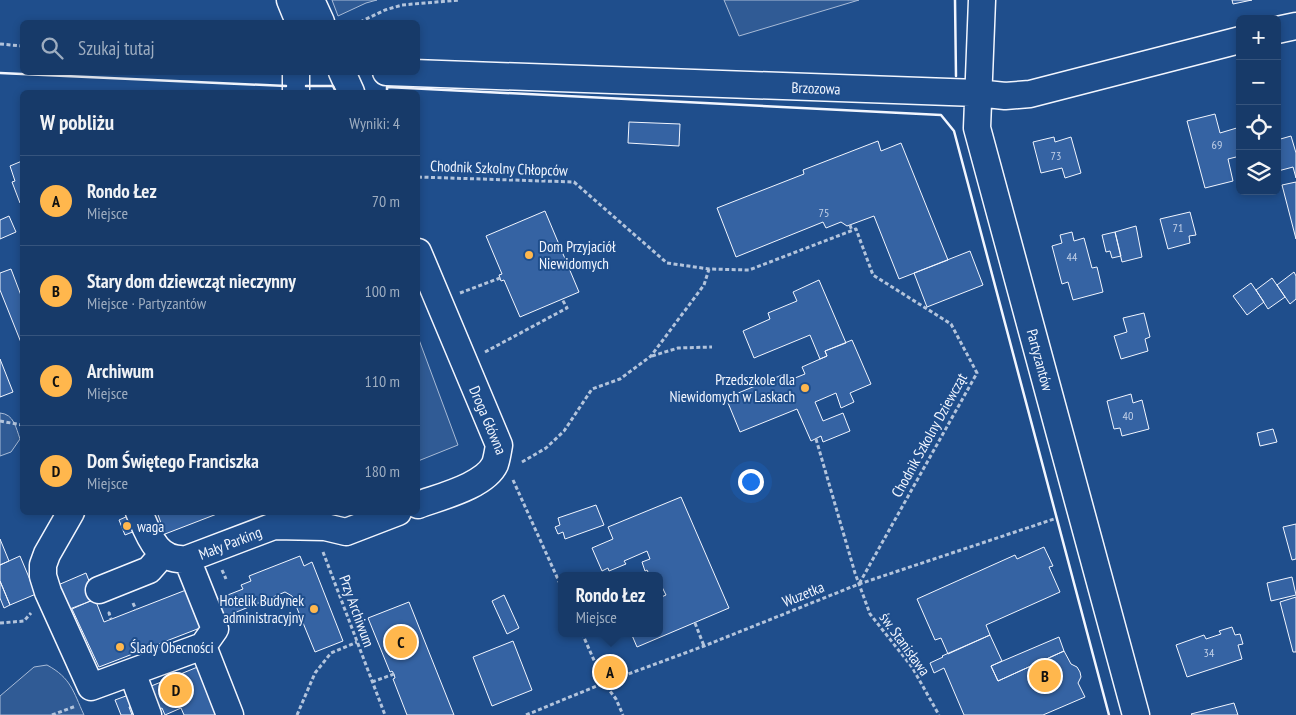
<!DOCTYPE html>
<html lang="pl">
<head>
<meta charset="utf-8">
<style>
	:root { --surface:#173a69; --page:#244571; --text:#f1f3f6; --muted:#9eadc0; --line:#36547d; --accent:#ffb74d }
	body { margin:0; font-family:"PT Sans Narrow",sans-serif; background:var(--page); color:var(--text) }
	.controls { position:absolute; right:15px; top:15px; display:grid; overflow:hidden; border-radius:8px; box-shadow:0 2px 8px #0003 }
	.controls button { width:45px; height:45px; display:grid; place-items:center; padding:0; border:0; border-bottom:1px solid var(--line); background:var(--surface); color:var(--text); font:25px sans-serif }
	.you { position:absolute; left:750px; top:481px; width:18px; height:18px; margin:-12px; border:4px solid #fff; border-radius:50%; background:#1a73e8; box-shadow:0 0 0 8px #1a73e833 }
	.badge { display:grid; place-items:center; width:32px; height:32px; border-radius:50%; background:var(--accent); color:#111; font-size:16px; font-weight:700 }
	.pin { position:absolute; translate:-50% -50%; border:2px solid #fff; box-shadow:0 1px 5px #0006 }
	.popup { position:absolute; left:558px; top:572px; width:105px; height:65px; box-sizing:border-box; display:grid; place-content:center; border-radius:8px; background:var(--surface); filter:drop-shadow(0 1px 4px #0005); font-size:16px; white-space:nowrap; color:var(--muted) }
	.popup b { font-size:19px; color:var(--text) }
	.popup::after { content:''; position:absolute; left:50%; top:100%; margin-left:-10px; border:10px solid transparent; border-top-color:var(--surface) }
	.list { margin:0; padding:0; list-style:none }
	h2 { display:flex; justify-content:space-between; align-items:center; height:65px; margin:0; padding:0 20px; font-size:21px }
	h2 small { font-size:16px; font-weight:400; color:var(--muted) }
	.list li { display:grid; grid-template-columns:32px 1fr auto; gap:15px; align-items:center; box-sizing:border-box; height:90px; padding:0 20px; border-top:1px solid var(--line) }
	.list b { display:block; font-size:19px; white-space:nowrap }
	.list p { margin:0; font-size:16px; white-space:nowrap; color:var(--muted) }
	.list em { font-size:16px; font-style:normal; color:var(--muted) }
	.icon { flex:none; width:28px; height:28px; fill:none; stroke:currentColor; stroke-width:2; stroke-linecap:round; stroke-linejoin:round }
	.map { position:relative; flex:none; width:1296px; height:715px; overflow:hidden }
	.search { position:absolute; background:var(--surface); box-shadow:0 2px 8px #0003; left:20px; top:20px; width:400px; height:55px; display:flex; align-items:center; gap:12px; box-sizing:border-box; padding:0 18px; border-radius:8px; color:var(--muted); font-size:19px }
	.panel { position:absolute; background:var(--surface); box-shadow:0 2px 8px #0003; left:20px; top:90px; width:400px; height:425px; border-radius:8px }
	.map>svg:first-child { display:block }
</style>
</head>
<body>
<div class="map">
<svg width="1296" height="715" viewBox="0 0 1296 715">
	<rect width="100%" height="100%" fill="#1f4e8c"/>
	<!-- green -->
	<path fill="#305b95" stroke="#a8bbd7" d="M 332,0 L 377,0 L 366,3 L 338,16 Z
		M 724,0 L 859,0 L 739,36 Z
		M 418,337 L 458,445 L 418,461 L 418,336 Z
		M 0,413 C 14,414 16,428 20,439 L 11,452 L 0,456 Z
		M 47,665 C 71,678 73,691 84,715 L 0,715 L 0,696 L 34,667 Z"/>
	<!-- building -->
	<path fill="#3563a3" stroke="#f2f6ff" d="M 1232,0 L 1252,0 L 1233,4 Z
		M 1215,114 L 1220,133 L 1240,127 L 1240,156 L 1228,159 L 1233,181 L 1205,188 L 1187,121 Z
		M 629,122 L 680,124 L 679,146 L 628,143 Z
		M 1291,136 L 1296,153 L 1296,178 L 1293,167 L 1278,171 L 1277,170 L 1277,140 Z
		M 1054,137 L 1055,142 L 1071,137 L 1081,173 L 1065,178 L 1062,168 L 1041,173 L 1033,142 Z
		M 878,141 L 881,151 L 901,143 L 948,260 L 899,279 L 874,216 L 847,226 L 841,222 L 826,228 L 823,222 L 736,257 L 717,208 L 804,174 L 803,170 Z
		M 22,161 L 22,202 L 20,203 L 12,182 L 15,181 L 10,166 Z
		M 1296,182 L 1296,239 L 1282,185 Z
		M 545,211 L 579,292 L 520,317 L 504,280 L 501,281 L 499,275 L 502,274 L 486,236 Z
		M 1190,212 L 1196,235 L 1189,236 L 1190,243 L 1168,249 L 1160,219 Z
		M 9,216 L 16,232 L 0,239 L 0,220 Z
		M 1136,226 L 1142,257 L 1122,262 L 1115,232 Z
		M 1072,232 L 1074,241 L 1084,238 L 1092,268 L 1097,267 L 1103,292 L 1073,300 L 1068,282 L 1062,284 L 1052,246 L 1062,243 L 1060,235 Z
		M 1115,232 L 1121,256 L 1112,258 L 1110,251 L 1106,252 L 1102,235 Z
		M 970,251 L 983,285 L 927,307 L 914,273 Z
		M 11,269 L 22,298 L 22,345 L 0,290 L 0,273 Z
		M 1294,272 L 1296,276 L 1296,299 L 1290,304 L 1277,285 Z
		M 1272,278 L 1285,297 L 1268,309 L 1256,290 Z
		M 819,280 L 846,343 L 825,351 L 827,356 L 820,359 L 810,335 L 754,358 L 743,331 L 770,319 L 768,313 L 797,301 L 793,292 Z
		M 1251,283 L 1264,302 L 1247,315 L 1233,296 Z
		M 1144,313 L 1150,337 L 1145,339 L 1148,351 L 1121,359 L 1114,336 L 1127,332 L 1123,318 Z
		M 852,340 L 871,384 L 850,393 L 854,402 L 841,408 L 836,393 L 815,402 L 823,421 L 843,413 L 850,431 L 823,442 L 821,436 L 811,441 L 797,409 L 740,432 L 726,398 L 782,375 L 785,382 L 805,374 L 802,367 L 827,356 L 825,351 Z
		M 0,359 L 13,392 L 0,397 Z
		M 1131,394 L 1133,403 L 1142,400 L 1149,429 L 1122,436 L 1120,428 L 1114,429 L 1107,401 Z
		M 1273,429 L 1277,442 L 1260,446 L 1257,433 Z
		M 681,497 L 729,608 L 637,647 L 631,633 L 659,633 L 659,598 L 666,595 L 662,587 L 659,589 L 659,576 L 650,576 L 647,570 L 645,571 L 642,562 L 650,559 L 647,551 L 624,561 L 626,564 L 609,571 L 608,568 L 602,571 L 592,548 L 613,539 L 608,527 Z
		M 596,505 L 604,525 L 565,539 L 563,532 L 558,534 L 555,527 L 560,525 L 558,518 Z
		M 157,512 L 222,512 L 165,534 Z
		M 128,516 L 135,531 L 125,535 L 119,520 Z
		M 1296,524 L 1296,559 L 1292,560 L 1283,527 Z
		M 0,539 L 9,561 L 0,565 Z
		M 1044,547 L 1053,566 L 1049,567 L 1060,592 L 986,625 L 990,635 L 948,654 L 941,638 L 935,640 L 917,599 L 1015,555 L 1017,559 Z
		M 20,556 L 36,594 L 10,605 L 0,581 L 0,565 Z
		M 300,556 L 304,566 L 312,562 L 343,641 L 315,652 L 292,596 L 285,592 L 222,618 L 215,600 L 243,589 L 241,585 L 251,581 L 249,576 Z
		M 86,573 L 96,599 L 67,610 L 58,585 Z
		M 1292,577 L 1296,595 L 1271,601 L 1267,583 Z
		M 0,581 L 10,605 L 4,608 L 0,598 Z
		M 186,590 L 204,623 L 199,625 L 200,628 L 99,667 L 72,609 L 95,599 L 104,622 Z
		M 504,595 L 519,628 L 507,634 L 492,601 Z
		M 1296,597 L 1296,652 L 1293,652 L 1280,602 Z
		M 409,602 L 454,715 L 407,715 L 393,679 L 395,678 L 394,674 L 392,671 L 390,672 L 368,618 Z
		M 1232,627 L 1235,635 L 1240,634 L 1243,644 L 1238,645 L 1242,659 L 1187,677 L 1176,645 L 1204,635 L 1206,639 L 1221,634 L 1219,631 Z
		M 990,635 L 1002,661 L 991,666 L 998,681 L 1064,651 L 1071,664 L 1077,667 L 1080,672 L 1081,677 L 1078,683 L 1085,697 L 1043,715 L 964,715 L 944,668 L 934,673 L 930,663 L 943,657 L 942,656 Z
		M 1059,637 L 1064,651 L 998,681 L 991,666 Z
		M 513,641 L 532,690 L 492,706 L 473,657 Z
		M 200,666 L 219,715 L 184,715 L 181,708 L 165,715 L 162,708 L 153,711 L 144,689 Z
		M 134,693 L 139,704 L 129,707 L 132,715 L 121,715 L 115,700 Z
		M 1234,703 L 1238,715 L 1192,715 L 1191,714 Z"/>
	<g fill="none" stroke-linecap="round" stroke-linejoin="round">
		<!-- minor casing -->
		<g stroke="#f2f6ff" stroke-width="29">
			<path id="minor" d="M 290,0 L 299,22
				M 311,0 L 321,22
				M 982,0 L 977,128 L 1136,715
				M 1277,30 L 1296,26
				M 342,72 L 351,92
				M 386,72 L 977,93 L 1005,96 L 1030,94 L 1240,40
				M 296,92 L 296,72
				M 418,252 L 499,445 C 498,451 497,458 495,464 C 485,486 439,497 418,505
				M 71,512 L 47,554 L 43,565 L 43,576 L 48,592 L 91,687 L 203,646
				M 139,512 C 149,536 157,562 187,559 L 274,526 L 325,527 L 346,532 L 398,512
				M 187,559 L 215,629 L 203,646
				M 99,590 L 149,570 L 163,554
				M 203,646 L 230,715
				M 132,672 L 148,715"/>
		</g>
		<!-- path -->
		<path stroke="#b3c4dc" stroke-width="3" stroke-dasharray="4 2.5" stroke-linecap="butt" d="M 360,22 L 385,10 L 402,5 L 460,0
			M 0,44 L 22,46
			M 418,177 L 574,182 L 667,263 L 709,269 L 749,270 L 856,229 L 873,275 L 951,324 L 977,373 L 859,584
			M 850,225 L 852,231
			M 460,293 L 500,278
			M 485,352 L 567,308 L 562,299
			M 652,356 L 678,348 L 712,347
			M 0,421 L 22,425
			M 816,439 L 855,573 L 870,614 L 912,667 L 939,715
			M 522,462 L 546,448 L 564,431 L 592,389 L 620,379 L 651,356 L 704,285 L 709,269
			M 513,480 L 561,586
			M 323,552 L 385,715
			M 222,570 L 226,579
			M 133,603 L 136,610
			M 110,612 L 109,613 L 111,619
			M 0,623 L 24,621 L 31,613
			M 695,623 L 704,646
			M 582,633 L 604,683 L 616,699 L 623,715
			M 372,682 L 394,674
			M 52,715 L 76,706
			M 297,715 L 315,673 L 331,653 L 357,642
			M 526,715 L 604,683 L 704,646 L 859,584 L 1057,518"/>
		<!-- minor -->
		<use href="#minor" stroke="#1f4e8c" stroke-width="26"/>
		<!-- wall -->
		<path stroke="#f2f6ff" stroke-width="2.5" d="M 955,0 L 956,76
			M 0,73 L 286,86
			M 306,86 L 333,86 L 336,92
			M 387,92 L 387,87 L 941,115 L 954,131 L 1109,715"/>
	</g>
	<!-- markers -->
	<g fill="#ffb74d" stroke="#1f4e8c" stroke-width="2">
		<circle cx="529" cy="255" r="5"/>
		<circle cx="805" cy="388" r="5"/>
		<circle cx="127" cy="526" r="5"/>
		<circle cx="314" cy="609" r="5"/>
		<circle cx="120" cy="647" r="5"/>
	</g>
	<g text-anchor="middle" dominant-baseline="central" stroke-width="4" stroke-linejoin="round" paint-order="stroke">
		<!-- number labels -->
		<g font-size="12" fill="#c3d1e8">
			<text x="1217" y="144">69</text>
			<text x="1056" y="155">73</text>
			<text x="824" y="212">75</text>
			<text x="1178" y="227">71</text>
			<text x="1072" y="256">44</text>
			<text x="1128" y="415">40</text>
			<text x="1209" y="652">34</text>
		</g>
		<!-- street labels -->
		<g font-size="15" fill="#f2f6ff" stroke="#1f4e8c">
			<text transform="translate(816 88) rotate(2)">Brzozowa</text>
			<text transform="translate(499 168) rotate(2)">Chodnik Szkolny Chłopców</text>
			<text transform="translate(1040 360) rotate(75)">Partyzantów</text>
			<text transform="translate(488 420) rotate(67)">Droga Główna</text>
			<text transform="translate(929 435) rotate(-61)">Chodnik Szkolny Dziewcząt</text>
			<text transform="translate(230 543) rotate(-21)">Mały Parking</text>
			<text transform="translate(803 594) rotate(-22)">Wuzetka</text>
			<text transform="translate(357 611) rotate(70)">Przy Archiwum</text>
			<text transform="translate(905 644) rotate(54)">św. Stanisława</text>
		</g>
		<!-- poi labels -->
		<g font-size="15" fill="#f2f6ff" stroke="#1f4e8c" text-anchor="start">
			<text x="539" y="246">Dom Przyjaciół<tspan x="539" dy="17">Niewidomych</tspan></text>
			<text x="795" y="379" text-anchor="end">Przedszkole dla<tspan x="795" dy="17">Niewidomych w Laskach</tspan></text>
			<text x="137" y="526">waga</text>
			<text x="304" y="600" text-anchor="end">Hotelik Budynek<tspan x="304" dy="17">administracyjny</tspan></text>
			<text x="130" y="647">Ślady Obecności</text>
		</g>
	</g>
</svg>
<div class="controls">
<button>+</button>
<button>−</button>
<button><svg class="icon" aria-label="locate" viewBox="0 0 24 24"><circle cx="12" cy="12" r="6"/><path d="M12 2v4M12 18v4M2 12h4M18 12h4"/></svg></button>
<button><svg class="icon" aria-label="layers" viewBox="0 0 24 24"><path d="M12 4l9 5-9 5-9-5zM3 14l9 5 9-5"/></svg></button>
</div>
<div class="you"></div>
<div class="pin badge" style="left:610px;top:672px">A</div>
<div class="popup"><b>Rondo Łez</b>Miejsce</div>
<div class="pin badge" style="left:1045px;top:676px">B</div>
<div class="pin badge" style="left:401px;top:642px">C</div>
<div class="pin badge" style="left:176px;top:690px">D</div>
<div class="search"><svg class="icon" aria-label="search" viewBox="0 0 24 24"><circle cx="10" cy="10" r="6"/><path d="M15 15l6 6"/></svg>Szukaj tutaj</div>
<section class="panel">
<h2>W pobliżu<small>Wyniki: 4</small></h2>
<ul class="list">
<li><span class="badge">A</span><div><b>Rondo Łez</b><p>Miejsce</p></div><em>70 m</em></li>
<li><span class="badge">B</span><div><b>Stary dom dziewcząt nieczynny</b><p>Miejsce · Partyzantów</p></div><em>100 m</em></li>
<li><span class="badge">C</span><div><b>Archiwum</b><p>Miejsce</p></div><em>110 m</em></li>
<li><span class="badge">D</span><div><b>Dom Świętego Franciszka</b><p>Miejsce</p></div><em>180 m</em></li>
</ul>
</section>
</div>
</body>
</html>
